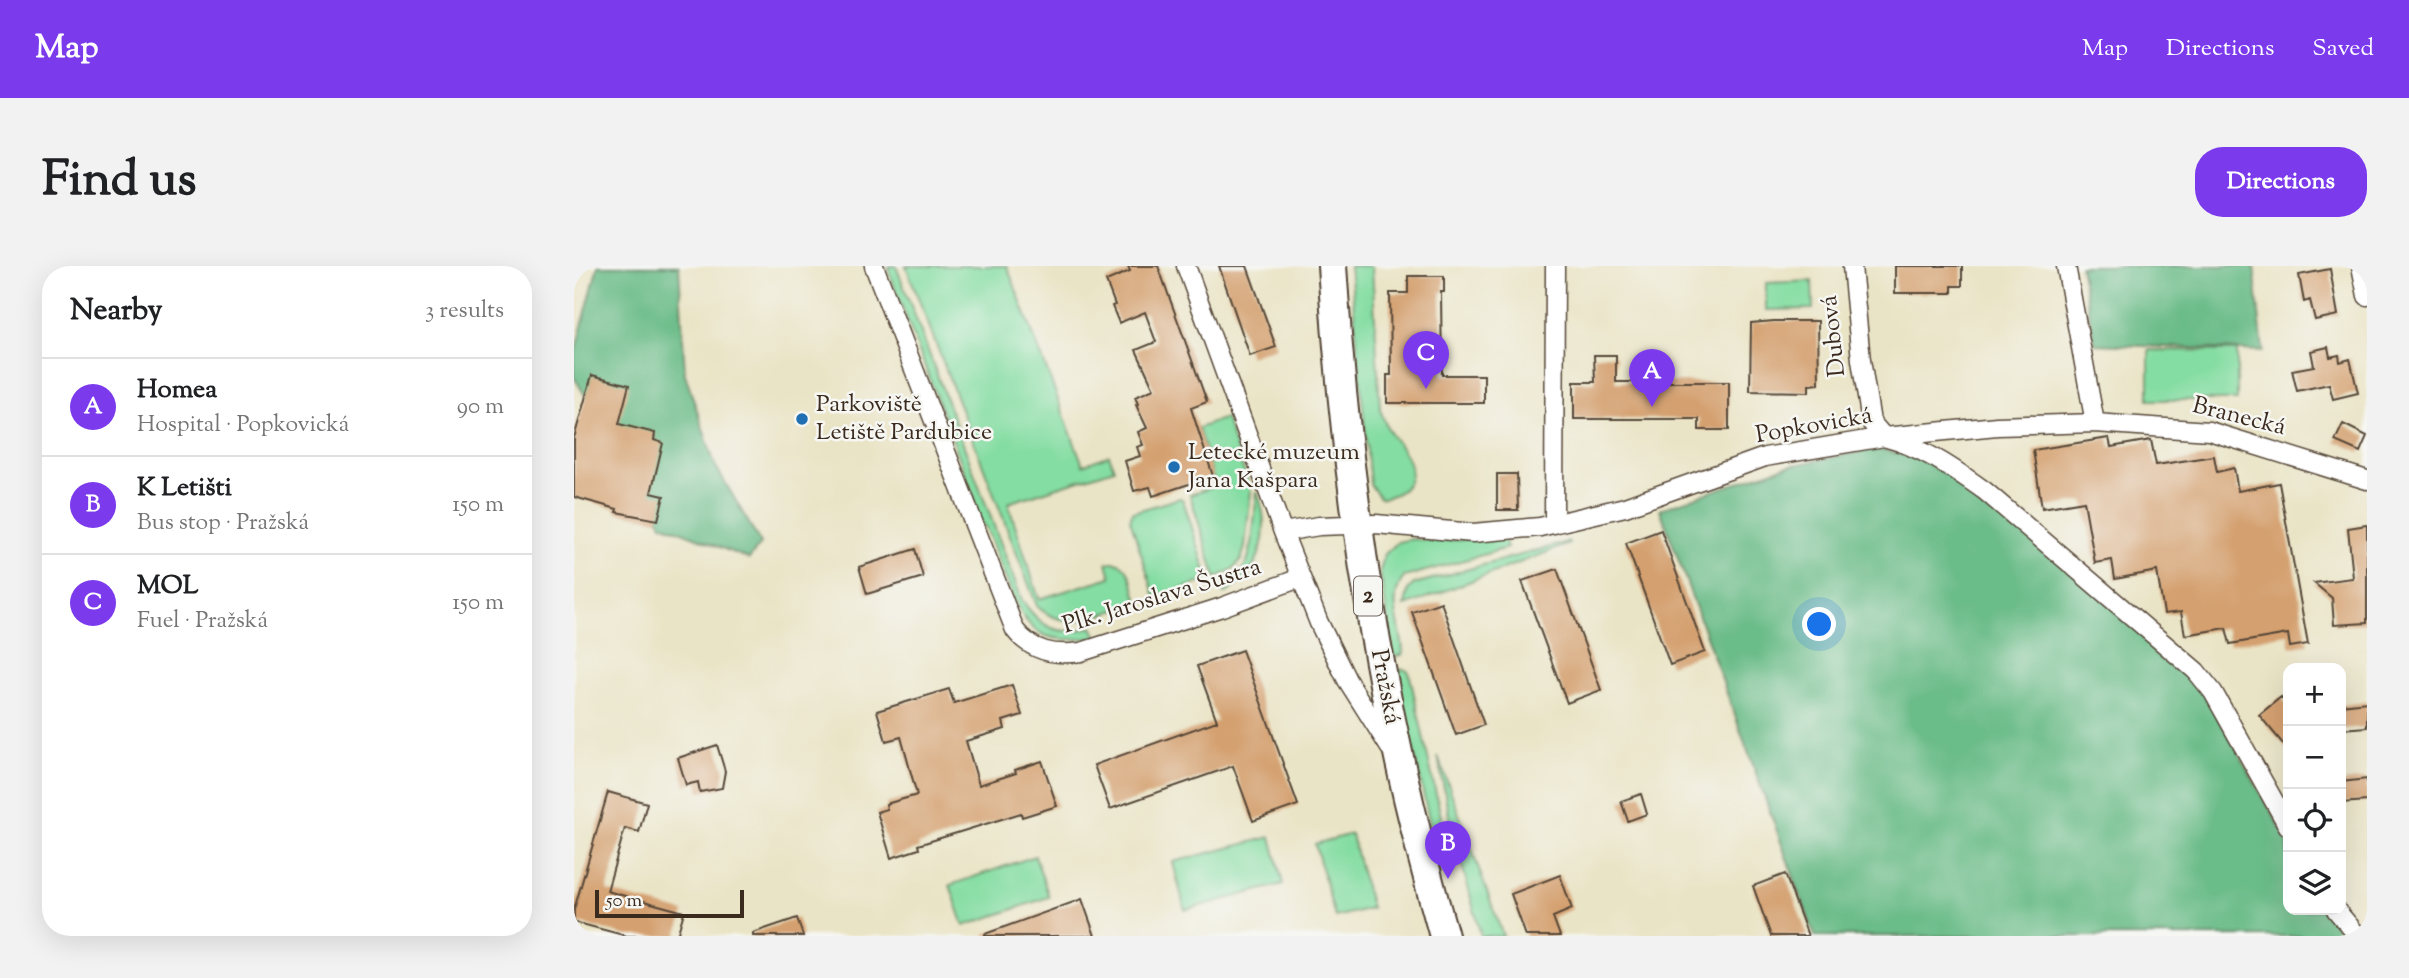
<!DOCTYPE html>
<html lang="en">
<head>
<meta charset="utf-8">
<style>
	:root { --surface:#fff; --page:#f2f2f2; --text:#202124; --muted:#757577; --line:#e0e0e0; --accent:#7c3aed }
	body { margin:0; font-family:"Sorts Mill Goudy",serif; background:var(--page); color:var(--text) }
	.controls { position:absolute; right:21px; bottom:21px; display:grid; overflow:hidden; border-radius:14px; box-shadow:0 7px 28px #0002 }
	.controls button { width:63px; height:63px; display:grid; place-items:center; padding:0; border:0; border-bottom:2px solid var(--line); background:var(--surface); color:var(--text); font:35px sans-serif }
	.scale { position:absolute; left:21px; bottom:18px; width:149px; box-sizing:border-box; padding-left:7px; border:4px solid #3b2a1e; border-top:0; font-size:19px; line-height:24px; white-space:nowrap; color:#3b2a1e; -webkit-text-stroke:5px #f6f6f2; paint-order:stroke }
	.you { position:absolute; left:1246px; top:359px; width:24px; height:24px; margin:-18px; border:5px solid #fff; border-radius:50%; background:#1a73e8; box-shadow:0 0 0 10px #1a73e833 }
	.badge { display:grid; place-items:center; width:46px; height:46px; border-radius:50%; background:var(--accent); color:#fff; font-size:23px; font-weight:700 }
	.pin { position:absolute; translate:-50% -58px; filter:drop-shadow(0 2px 4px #0008) }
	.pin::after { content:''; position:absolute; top:37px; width:24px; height:21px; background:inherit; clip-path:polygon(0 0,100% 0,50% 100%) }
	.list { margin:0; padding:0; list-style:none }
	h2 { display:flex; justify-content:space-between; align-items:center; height:91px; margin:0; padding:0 28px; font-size:30px }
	h2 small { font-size:23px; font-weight:400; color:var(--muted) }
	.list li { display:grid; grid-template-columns:46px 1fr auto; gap:21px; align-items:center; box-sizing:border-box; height:98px; padding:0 28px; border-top:2px solid var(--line) }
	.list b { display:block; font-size:26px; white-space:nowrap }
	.list p { margin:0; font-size:23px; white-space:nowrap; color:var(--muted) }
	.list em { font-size:23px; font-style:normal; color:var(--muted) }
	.icon { flex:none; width:38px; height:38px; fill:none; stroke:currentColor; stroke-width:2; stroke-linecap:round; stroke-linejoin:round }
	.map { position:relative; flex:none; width:1793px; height:670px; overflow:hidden; border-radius:28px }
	header { display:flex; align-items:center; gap:42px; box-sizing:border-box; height:98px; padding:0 35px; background:var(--accent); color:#fff }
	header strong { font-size:33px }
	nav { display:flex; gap:38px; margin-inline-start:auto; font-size:24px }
	.intro { display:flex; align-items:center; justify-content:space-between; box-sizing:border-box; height:168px; padding:0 42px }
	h1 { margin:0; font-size:49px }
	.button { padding:18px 32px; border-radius:28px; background:var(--accent); color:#fff; font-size:24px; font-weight:700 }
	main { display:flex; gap:42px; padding:0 42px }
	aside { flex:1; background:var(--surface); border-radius:28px; box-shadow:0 7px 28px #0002 }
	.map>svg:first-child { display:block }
</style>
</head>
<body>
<header>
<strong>Map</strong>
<nav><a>Map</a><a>Directions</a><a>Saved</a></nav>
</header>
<div class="intro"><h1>Find us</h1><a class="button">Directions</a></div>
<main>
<aside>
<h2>Nearby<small>3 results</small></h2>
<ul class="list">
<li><span class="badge">A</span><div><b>Homea</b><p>Hospital · Popkovická</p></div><em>90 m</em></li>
<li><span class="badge">B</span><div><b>K Letišti</b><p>Bus stop · Pražská</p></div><em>150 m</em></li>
<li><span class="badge">C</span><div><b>MOL</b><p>Fuel · Pražská</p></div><em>150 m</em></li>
</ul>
</aside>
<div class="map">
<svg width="1793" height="670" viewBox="0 0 1793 670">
	<rect width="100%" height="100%" fill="#f6f6f2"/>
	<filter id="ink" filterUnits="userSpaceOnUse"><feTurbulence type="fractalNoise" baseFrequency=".0143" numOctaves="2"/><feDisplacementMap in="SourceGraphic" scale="14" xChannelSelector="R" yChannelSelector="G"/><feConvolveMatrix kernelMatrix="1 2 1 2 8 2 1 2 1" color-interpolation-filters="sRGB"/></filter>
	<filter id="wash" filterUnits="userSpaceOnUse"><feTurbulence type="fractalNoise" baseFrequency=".00686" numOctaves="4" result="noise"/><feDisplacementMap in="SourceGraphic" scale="28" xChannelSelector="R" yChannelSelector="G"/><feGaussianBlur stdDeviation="1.57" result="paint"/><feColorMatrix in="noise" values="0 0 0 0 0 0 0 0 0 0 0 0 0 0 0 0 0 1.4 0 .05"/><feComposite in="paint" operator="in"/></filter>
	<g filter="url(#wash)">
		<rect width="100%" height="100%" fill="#eae4c6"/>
		<!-- green -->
		<path fill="#84dda2" stroke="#608460" stroke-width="2" d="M 316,0 L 322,0 L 448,334 C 467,362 484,371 518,361 L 523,371 C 471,378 454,371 435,320 C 427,302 420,283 413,264 C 406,256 401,243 401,233 L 314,3 Z
			M 332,0 L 433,0 L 509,199 L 535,189 L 540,203 L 434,237 L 465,333 L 537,311 L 533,297 C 556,290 559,320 564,336 C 530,347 493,369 463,340 Z
			M 776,0 L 798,0 L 806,143 C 808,149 811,157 814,163 C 821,176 838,192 837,207 C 836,223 820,231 806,232 L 796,218 Z
			M 1238,15 L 1239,43 L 1192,44 L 1192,17 Z
			M 1575,84 L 1663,85 L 1663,134 L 1575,134 Z
			M 651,152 L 677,225 L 671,281 L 667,294 L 660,302 L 642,312 L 616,229 L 642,220 L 624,162 Z
			M 683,225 C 698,264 689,306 650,328 L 649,317 L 666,306 L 673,297 L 678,277 Z
			M 606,232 L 609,234 L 634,311 L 632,315 L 581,331 L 556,253 L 559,246 Z
			M 930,271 L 933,282 L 830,311 C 812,335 828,359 829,386 L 828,389 L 820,391 L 806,306 L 810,289 L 824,276 L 838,273 L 866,275 Z
			M 994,276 L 995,278 L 831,340 L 834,324 L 840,318 Z
			M 830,403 L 835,406 L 879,605 L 872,607 L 860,576 L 822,405 Z
			M 864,490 L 929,670 L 907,670 L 875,550 Z
			M 777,568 L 797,642 L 761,651 L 741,578 Z
			M 697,571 L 709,618 L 611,644 L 599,596 Z
			M 461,590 L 475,631 L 390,660 L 376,619 Z"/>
		<!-- forest -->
		<path fill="#6bbc88" stroke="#537353" stroke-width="2" d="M 24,0 L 105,0 L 111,108 L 141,199 L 187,278 L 175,293 L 88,258 L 0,111 L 0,90 Z
			M 1506,0 L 1680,0 L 1689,85 L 1521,78 Z
			M 1302,183 L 1346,192 L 1401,225 L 1618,404 L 1714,576 L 1714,644 L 1752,644 L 1767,670 L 1241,670 L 1086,243 L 1209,201 Z"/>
		<g id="blocks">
			<!-- building -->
			<path fill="#d4a06f" d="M 554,0 L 584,0 L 633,136 L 617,142 L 639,210 L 579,230 L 576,221 L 560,225 L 551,195 L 566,190 L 563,181 L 569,179 L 564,166 L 573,162 L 562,139 L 564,138 L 561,131 L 580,123 L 562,84 L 582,76 L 571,46 L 545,57 L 538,40 L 541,39 L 532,15 L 556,5 Z
				M 645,0 L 673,0 L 702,81 L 676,90 Z
				M 1321,0 L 1388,0 L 1388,20 L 1378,20 L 1378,27 L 1321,27 Z
				M 1756,3 L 1764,49 L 1741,54 L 1736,34 L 1730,36 L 1725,9 Z
				M 834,10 L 870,10 L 870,26 L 867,26 L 868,109 L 910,109 L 910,137 L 813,137 L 813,109 L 817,109 L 816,27 L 834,27 Z
				M 1200,55 L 1244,55 L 1245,118 L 1235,119 L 1235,126 L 1176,125 L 1177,57 Z
				M 1754,81 L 1756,91 L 1765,89 L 1766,96 L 1776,93 L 1784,127 L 1759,133 L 1755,118 L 1723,125 L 1718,104 L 1740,100 L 1737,85 Z
				M 1020,89 L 1042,89 L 1042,116 L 1155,116 L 1155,164 L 1125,164 L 1125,153 L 1000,153 L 1000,116 L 1021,116 Z
				M 18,109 L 55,119 L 45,158 L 81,167 L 80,174 L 89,177 L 77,227 L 90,230 L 84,254 L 42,246 L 43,243 L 0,231 L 0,172 Z
				M 1769,158 L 1793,170 L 1786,186 L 1761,175 Z
				M 1535,172 L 1537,181 L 1577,174 L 1582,199 L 1640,190 L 1643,206 L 1660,202 L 1664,225 L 1705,217 L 1734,378 L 1716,381 L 1714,368 L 1656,378 L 1652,362 L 1611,369 L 1607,346 L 1590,348 L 1583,305 L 1541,313 L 1538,294 L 1521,297 L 1510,235 L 1468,242 L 1459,184 Z
				M 923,208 L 943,208 L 944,244 L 923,244 Z
				M 1793,259 L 1793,357 L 1760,359 L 1758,332 L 1740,317 L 1779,312 L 1774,262 Z
				M 1087,264 L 1131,386 L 1096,399 L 1052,277 Z
				M 341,283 L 349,311 L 293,328 L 285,301 Z
				M 983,303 L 1027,424 L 993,437 L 948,315 Z
				M 867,336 L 910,459 L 882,469 L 838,346 Z
				M 668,384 L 724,539 L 679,555 L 659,500 L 536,543 L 520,499 L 643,455 L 623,400 Z
				M 438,419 L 448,449 L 429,455 L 431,463 L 392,475 L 405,519 L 442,507 L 441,504 L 468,495 L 483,540 L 448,551 L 447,547 L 344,579 L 345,583 L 317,592 L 303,546 L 313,543 L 312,538 L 343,529 L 327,471 L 312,475 L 303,445 L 375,423 L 380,437 Z
				M 1707,431 L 1714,439 L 1714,484 L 1685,449 Z
				M 1793,436 L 1793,461 L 1767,463 L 1767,439 Z
				M 143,479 L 151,505 L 148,522 L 126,526 L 124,516 L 112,519 L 104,492 Z
				M 1793,513 L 1793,535 L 1767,537 L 1767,516 Z
				M 34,526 L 73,537 L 65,566 L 51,562 L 33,625 L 110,646 L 103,670 L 53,670 L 0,656 L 0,644 Z
				M 1067,528 L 1073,548 L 1054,555 L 1047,535 Z
				M 1211,608 L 1234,670 L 1197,670 L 1179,620 Z
				M 986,609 L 998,643 L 979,651 L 986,670 L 952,670 L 937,628 Z
				M 508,633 L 521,670 L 411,670 L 411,668 Z
				M 223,652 L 229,670 L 179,670 L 179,667 Z"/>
		</g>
	</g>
	<g filter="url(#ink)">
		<use href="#blocks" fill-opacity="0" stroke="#554637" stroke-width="2"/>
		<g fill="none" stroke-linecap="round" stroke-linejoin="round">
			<!-- street casing -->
			<g stroke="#554637" stroke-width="21">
				<path id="street" d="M 300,0 L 441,364 C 458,386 481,390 507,386 L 648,341 L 726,312
					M 612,0 L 709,266 L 745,357 L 773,414 L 816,482
					M 1278,0 L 1287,94 L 1294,137 L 1297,156 L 1310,171 L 1423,160 L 1521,157
					M 1492,0 L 1521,157 L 1635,165 L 1793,214
					M 1787,0 L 1793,30
					M 980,258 L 981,0
					M 709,266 L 745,260 L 802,258 L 899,267 L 966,261 L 1051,241 L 1191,191 L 1310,171 C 1348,181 1379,202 1411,225 L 1622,405 L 1639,426 L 1714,560
					M 1762,644 L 1784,670"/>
			</g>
			<!-- primary casing -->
			<g stroke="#554637" stroke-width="32">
				<path id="primary" d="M 758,0 C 772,226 807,452 870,670"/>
			</g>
			<!-- street -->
			<use href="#street" stroke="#fff" stroke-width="18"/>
			<!-- primary -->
			<use href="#primary" stroke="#fff" stroke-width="28"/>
		</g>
	</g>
	<!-- markers -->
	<g fill="#1f6fb2" stroke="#f6f6f2" stroke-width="2.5">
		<circle cx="228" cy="153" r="7"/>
		<circle cx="600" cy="201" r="7"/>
	</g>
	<g text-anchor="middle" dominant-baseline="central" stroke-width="5" stroke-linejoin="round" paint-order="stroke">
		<!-- shield labels -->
		<rect fill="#f6f6f2" stroke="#73675e" stroke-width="2" x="780" y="310.5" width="28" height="39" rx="5"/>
		<g font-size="23" font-weight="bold" fill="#3b2a1e">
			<text x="794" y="330">2</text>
		</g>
		<!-- street labels -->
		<g font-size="24" fill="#3b2a1e" stroke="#f6f6f2">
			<text transform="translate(1260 70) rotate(-96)">Dubová</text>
			<text transform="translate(1665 151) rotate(14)">Branecká</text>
			<text transform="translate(1240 160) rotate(-10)">Popkovická</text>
			<text transform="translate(588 331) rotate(-17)">Plk. Jaroslava Šustra</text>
			<text transform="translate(811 421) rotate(79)">Pražská</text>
		</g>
		<!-- poi labels -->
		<g font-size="24" fill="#3b2a1e" stroke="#f6f6f2" text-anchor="start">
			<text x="242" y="139">Parkoviště<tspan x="242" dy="28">Letiště Pardubice</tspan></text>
			<text x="614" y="187">Letecké muzeum<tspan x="614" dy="28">Jana Kašpara</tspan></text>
		</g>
	</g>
</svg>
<div class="controls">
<button>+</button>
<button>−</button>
<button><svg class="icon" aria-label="locate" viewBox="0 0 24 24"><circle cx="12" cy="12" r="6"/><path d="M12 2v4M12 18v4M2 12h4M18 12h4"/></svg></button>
<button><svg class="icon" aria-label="layers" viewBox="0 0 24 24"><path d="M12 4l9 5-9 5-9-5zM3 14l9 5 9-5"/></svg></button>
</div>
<div class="scale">50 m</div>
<div class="you"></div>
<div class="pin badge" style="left:1078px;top:141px">A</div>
<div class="pin badge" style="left:874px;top:613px">B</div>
<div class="pin badge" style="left:852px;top:123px">C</div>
</div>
</main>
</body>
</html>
